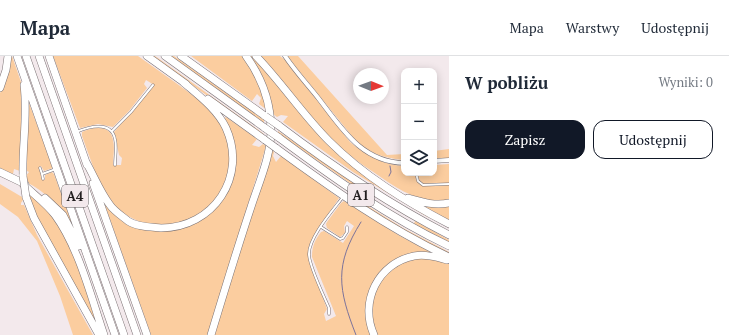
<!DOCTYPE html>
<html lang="pl">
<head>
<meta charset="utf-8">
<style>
	:root { --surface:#fff; --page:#f2f2f3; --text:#1f2937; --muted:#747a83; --line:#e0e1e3; --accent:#111827 }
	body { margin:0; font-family:"PT Serif",serif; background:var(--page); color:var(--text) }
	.controls { position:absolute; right:12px; top:12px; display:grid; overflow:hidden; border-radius:8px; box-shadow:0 2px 10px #0003 }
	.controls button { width:36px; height:36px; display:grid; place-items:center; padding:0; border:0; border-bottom:1px solid var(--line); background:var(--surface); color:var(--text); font:20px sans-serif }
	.compass { position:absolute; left:353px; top:12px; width:36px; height:36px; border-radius:50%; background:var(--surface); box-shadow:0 2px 10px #0003; rotate:91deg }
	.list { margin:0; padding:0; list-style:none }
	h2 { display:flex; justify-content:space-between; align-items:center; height:52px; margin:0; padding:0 16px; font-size:17px }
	h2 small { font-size:13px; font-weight:400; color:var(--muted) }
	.actions { display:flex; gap:8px; padding:12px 16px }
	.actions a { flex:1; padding:9px 0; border:1px solid var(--accent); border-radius:12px; text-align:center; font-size:14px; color:var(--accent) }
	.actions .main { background:var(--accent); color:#fff }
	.icon { flex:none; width:22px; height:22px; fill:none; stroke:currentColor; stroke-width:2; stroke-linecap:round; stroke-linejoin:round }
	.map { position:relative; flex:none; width:449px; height:279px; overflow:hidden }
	header { display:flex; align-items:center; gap:24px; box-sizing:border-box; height:56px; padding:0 20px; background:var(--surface); border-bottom:1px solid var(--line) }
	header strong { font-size:19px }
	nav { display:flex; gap:22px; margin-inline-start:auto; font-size:14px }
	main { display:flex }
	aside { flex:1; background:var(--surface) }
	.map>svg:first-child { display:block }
</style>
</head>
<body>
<header>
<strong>Mapa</strong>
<nav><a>Mapa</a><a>Warstwy</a><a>Udostępnij</a></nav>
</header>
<main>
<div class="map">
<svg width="449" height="279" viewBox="0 0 449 279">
	<rect width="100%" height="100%" fill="#f3e9ec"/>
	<!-- green -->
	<path fill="#fbcd9f" d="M 10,0 L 12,0 L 21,26 L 23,39 L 20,115 L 14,113 L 13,118 L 0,113 L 0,37 L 3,31 Z
		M 53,0 L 138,0 L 176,27 L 199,44 L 211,56 L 221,69 L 228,86 L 230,110 L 227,125 L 220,140 L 208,153 L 188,166 L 165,170 L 142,167 L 124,158 L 115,151 L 99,127 L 82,80 L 82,76 C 92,71 111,68 113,84 C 115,92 113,101 113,109 L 121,109 L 122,102 L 119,99 L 114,76 L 154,29 L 146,24 L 144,28 L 147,32 L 129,55 L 113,71 L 98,68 L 80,72 Z
		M 151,0 L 155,0 L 264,78 L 264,80 Z
		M 171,0 L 174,0 L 264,64 L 264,67 Z
		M 191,0 L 243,0 L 259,25 L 267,54 L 259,48 L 261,42 L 257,38 L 252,45 Z
		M 249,0 L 253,0 L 317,77 L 429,162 L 353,116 L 283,66 L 288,60 L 281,59 L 277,61 L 273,58 C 271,36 262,18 249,0 Z
		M 261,0 L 280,0 L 285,4 L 350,86 C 366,99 383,109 404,110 L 404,117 L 434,117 L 434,109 L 449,108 L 449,145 C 422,147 404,137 382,122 C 363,109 343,96 327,79 C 304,53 284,25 261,0 Z
		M 287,0 L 298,0 L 387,99 L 404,98 L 404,104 C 384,102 371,98 356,85 Z
		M 29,47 L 53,112 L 44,115 L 41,110 L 39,111 L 42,124 L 45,124 L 45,119 L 52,116 L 54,118 L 73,170 L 72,170 C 59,152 47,136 26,126 L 25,121 L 29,116 L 25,114 Z
		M 226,61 L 257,83 L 252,89 L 259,91 L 263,88 L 266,90 L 208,279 L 151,279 L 103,144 L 126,165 L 174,174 L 188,170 L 203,163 L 217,151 L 225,139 L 235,112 L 224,63 Z
		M 278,75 L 371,139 L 370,141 L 278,77 Z
		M 271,93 L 274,96 L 273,100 L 276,106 L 281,100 L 339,142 L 314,180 L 309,190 L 308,201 L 327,253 L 324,258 L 326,265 L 336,260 L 312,201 C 312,190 315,184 321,176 L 324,175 L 343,187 L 354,170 L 347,165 L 344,170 L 345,177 L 340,181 L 327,172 L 326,168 L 327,166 L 341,147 L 344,145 L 400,180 L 434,198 L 400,203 L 370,235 L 372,279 L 214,279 Z
		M 449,93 L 449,102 L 434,103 L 434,95 Z
		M 0,128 L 22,141 L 23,144 L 21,147 L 21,149 L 24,149 L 37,179 L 93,279 L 73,279 L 60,240 L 37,185 L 18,161 L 0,148 Z
		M 28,136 C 40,146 53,157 61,171 C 79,202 89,243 101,277 L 36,160 Z
		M 355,142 L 403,172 L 449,196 L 449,199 L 419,183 L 354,144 Z
		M 449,149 L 449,164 L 425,151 L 426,150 Z
		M 415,165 L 449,184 L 449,186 L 414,168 Z
		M 418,202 L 429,202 L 449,208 L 449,279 L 377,279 C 362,244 381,209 418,202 Z"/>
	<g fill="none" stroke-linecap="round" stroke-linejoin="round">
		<!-- stream -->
		<path stroke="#7c739b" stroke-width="1" d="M 389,120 L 391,116 L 390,110
			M 356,279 C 338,233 334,209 361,166"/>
		<!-- service casing -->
		<g stroke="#7b7274" stroke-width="3">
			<path id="service" d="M 112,75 L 131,56 L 153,29
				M 76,76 C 88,71 111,64 115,83 C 117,91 115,101 115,109
				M 40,112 L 42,118 L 56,113
				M 416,117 L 418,125 L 423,129 L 449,128
				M 42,118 L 43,123
				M 321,171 L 340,183 L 343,182 L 347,176 L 347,171
				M 329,258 L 329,252 C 323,238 310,212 309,199 C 308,182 333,154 343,141"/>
		</g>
		<!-- minor casing -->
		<g stroke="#7b7274" stroke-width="5">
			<path id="minor" d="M 285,0 C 295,15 308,29 319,43 C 342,73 362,106 404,107
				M 434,105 L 449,104"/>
		</g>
		<!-- motorway casing -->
		<g stroke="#7b7274" stroke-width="8">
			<path id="motorway" d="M 17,0 L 115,279
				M 26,0 L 124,279
				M 39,0 L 137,279
				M 49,0 L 87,109
				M 147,0 L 186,28
				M 165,0 L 265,72
				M 181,0 L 265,60
				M 256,0 C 282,27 303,59 329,85 C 364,120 405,145 449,168
				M 0,32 L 6,14 L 8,0
				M 208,43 L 265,84
				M 278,69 C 332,110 389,148 449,179
				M 278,81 C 332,121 388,161 449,190
				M 276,92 C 331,132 387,172 449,201
				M 86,106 C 94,120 100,136 110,149 C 114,155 122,160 128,165 C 137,171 151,171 161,172 C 213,172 248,121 226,72 C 217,53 198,39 183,26
				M 0,116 L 25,128
				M 23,120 C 22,89 28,60 24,29
				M 22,127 C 33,138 46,147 55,159 C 79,192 91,241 104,279
				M 93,127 L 147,279
				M 26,141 L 34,162 L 99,279
				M 45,142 L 63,159 L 79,190
				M 408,142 C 422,146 434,150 449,147
				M 211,279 C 224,236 237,193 251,151 C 259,126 271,100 271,74 C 271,47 262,22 246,0
				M 374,279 C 359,246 378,207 414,200 C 425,198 436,201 447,204"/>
		</g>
		<!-- service -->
		<use href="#service" stroke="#fff" stroke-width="2"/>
		<!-- minor -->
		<use href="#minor" stroke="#fff" stroke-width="4"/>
		<!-- motorway -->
		<use href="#motorway" stroke="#fff" stroke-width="7"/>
		<!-- motorway-bridge casing -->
		<g stroke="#7b7274" stroke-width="8" stroke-linecap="butt">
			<path id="motorway-bridge" d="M 265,60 L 278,69
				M 265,72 L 278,81
				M 265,84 L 276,92
				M 23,120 L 26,141"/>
		</g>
		<!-- motorway-bridge -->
		<use href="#motorway-bridge" stroke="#fff" stroke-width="7"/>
	</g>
	<g text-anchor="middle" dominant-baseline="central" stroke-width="3.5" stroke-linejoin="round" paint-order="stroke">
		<!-- shield labels -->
		<g fill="#f3e9ec" stroke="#615b5c" stroke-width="1">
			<rect x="348" y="128" width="26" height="22" rx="3"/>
			<rect x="62" y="129" width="26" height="22" rx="3"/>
		</g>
		<g font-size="13" font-weight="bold" fill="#221e1f">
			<text x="361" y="139">A1</text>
			<text x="75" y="140">A4</text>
		</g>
	</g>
</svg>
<div class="controls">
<button>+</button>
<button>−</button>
<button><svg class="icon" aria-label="layers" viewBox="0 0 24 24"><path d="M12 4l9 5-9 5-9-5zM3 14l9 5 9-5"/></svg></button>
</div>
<svg class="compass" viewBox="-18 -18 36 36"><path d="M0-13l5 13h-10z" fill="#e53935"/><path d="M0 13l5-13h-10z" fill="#747a83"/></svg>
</div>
<aside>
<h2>W pobliżu<small>Wyniki: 0</small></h2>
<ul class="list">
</ul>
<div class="actions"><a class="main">Zapisz</a><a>Udostępnij</a></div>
</aside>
</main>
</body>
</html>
